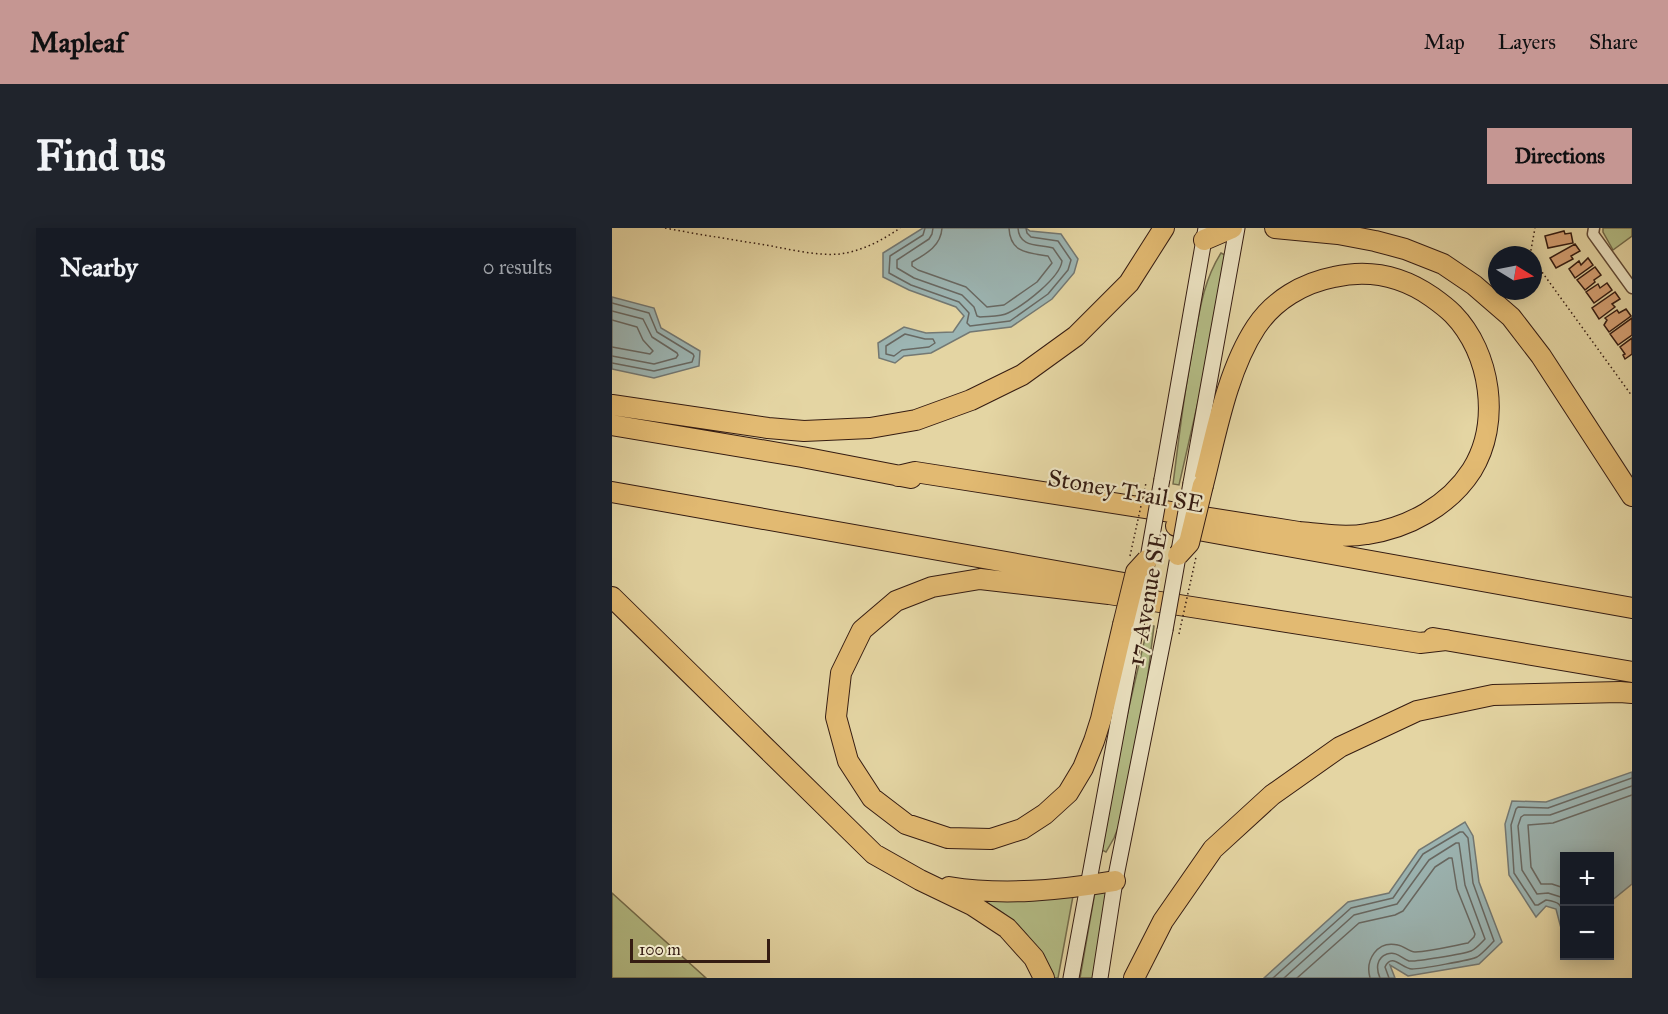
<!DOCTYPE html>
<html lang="en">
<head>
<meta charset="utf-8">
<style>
	:root { --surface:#171b24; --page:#20242c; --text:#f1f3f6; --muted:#9ea1a6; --line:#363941; --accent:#c59692 }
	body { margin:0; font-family:"IM FELL Great Primer",serif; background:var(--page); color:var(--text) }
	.controls { position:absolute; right:18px; bottom:18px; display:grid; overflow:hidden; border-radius:0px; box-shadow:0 3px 15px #0003 }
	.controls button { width:54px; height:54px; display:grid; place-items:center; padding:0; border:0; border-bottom:2px solid var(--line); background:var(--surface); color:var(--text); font:30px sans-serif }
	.compass { position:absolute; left:876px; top:18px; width:54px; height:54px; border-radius:50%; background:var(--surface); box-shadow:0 3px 15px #0003; rotate:100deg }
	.scale { position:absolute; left:18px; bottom:15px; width:140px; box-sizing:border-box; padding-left:6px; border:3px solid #351c12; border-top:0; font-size:16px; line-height:21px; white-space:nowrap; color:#351c12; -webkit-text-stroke:4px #ede4c3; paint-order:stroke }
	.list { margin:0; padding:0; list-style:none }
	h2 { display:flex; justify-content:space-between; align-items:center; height:78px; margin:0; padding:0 24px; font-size:26px }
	h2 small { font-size:20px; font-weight:400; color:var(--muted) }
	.map { position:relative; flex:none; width:1020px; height:750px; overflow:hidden; border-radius:0px }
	header { display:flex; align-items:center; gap:36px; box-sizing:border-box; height:84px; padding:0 30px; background:var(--accent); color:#111 }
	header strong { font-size:28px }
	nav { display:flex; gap:33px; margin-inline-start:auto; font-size:21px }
	.intro { display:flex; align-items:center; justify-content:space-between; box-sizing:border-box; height:144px; padding:0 36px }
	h1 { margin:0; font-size:42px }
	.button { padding:15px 27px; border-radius:0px; background:var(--accent); color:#111; font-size:21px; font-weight:700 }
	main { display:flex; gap:36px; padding:0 36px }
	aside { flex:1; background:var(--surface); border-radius:0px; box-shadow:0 3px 15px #0003 }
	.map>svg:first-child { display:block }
</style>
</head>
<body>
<header>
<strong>Mapleaf</strong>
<nav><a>Map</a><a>Layers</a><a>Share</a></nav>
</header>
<div class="intro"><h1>Find us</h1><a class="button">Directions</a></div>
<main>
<aside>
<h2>Nearby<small>0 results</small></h2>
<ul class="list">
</ul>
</aside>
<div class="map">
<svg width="1020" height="750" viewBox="0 0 1020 750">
	<rect width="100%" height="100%" fill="#e4d5a3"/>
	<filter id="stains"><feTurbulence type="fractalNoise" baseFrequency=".00333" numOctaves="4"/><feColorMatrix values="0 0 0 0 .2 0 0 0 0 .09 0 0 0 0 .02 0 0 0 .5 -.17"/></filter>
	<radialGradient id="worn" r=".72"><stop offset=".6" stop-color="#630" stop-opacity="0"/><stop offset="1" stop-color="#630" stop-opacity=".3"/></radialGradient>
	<!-- green -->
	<path fill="#b4bd86" stroke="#746c4c" stroke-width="1.5" d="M 991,0 L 1020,0 L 1020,8 L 1001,22 L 991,4 Z
		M 609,25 L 613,27 L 589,161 L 567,257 L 561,256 C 567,210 572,164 581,118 C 587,86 591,53 609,25 Z
		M 536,397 L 542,398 L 531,486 L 510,590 L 502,610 L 494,624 L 490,622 L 511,505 Z
		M 483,664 L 497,664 L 484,750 L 468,750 Z
		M 0,665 L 94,750 L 0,750 Z
		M 461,668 L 446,750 L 440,750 C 423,714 410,695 375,675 L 376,671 Z"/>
	<!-- water -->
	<path fill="#9cb5b3" stroke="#737873" stroke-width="1.5" d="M 311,0 L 414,0 L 418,3 L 449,6 L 466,31 L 462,45 L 440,71 L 399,99 L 358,104 L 319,125 L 292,128 L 283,135 L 267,130 L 266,115 L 292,99 L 314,105 L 341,104 L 352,88 L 344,79 L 297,62 L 271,49 L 271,25 Z
		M 0,69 L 42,80 L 49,100 L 88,123 L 87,138 L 42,150 L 0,141 Z
		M 1020,544 L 1020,656 L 998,674 L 998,628 L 952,628 L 952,704 L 950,704 L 944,681 L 934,678 L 924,689 L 897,647 L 893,596 L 900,573 L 934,574 Z
		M 853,594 L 861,608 L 867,654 L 890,714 L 867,736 L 796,748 L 778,737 L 783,750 L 652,750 L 736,674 L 777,665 L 807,622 Z"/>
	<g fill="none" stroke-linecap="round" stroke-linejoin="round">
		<!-- shore -->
		<path stroke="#686862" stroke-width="1.5" d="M 313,0 L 311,7 L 278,28 L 277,45 L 299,57 L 347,74 L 357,85 L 355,95 L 358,98 L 398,93 L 436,66 L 456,42 L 459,32 L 446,13 L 419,9 L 415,5 L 414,0
			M 321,0 L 320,6 L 317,11 L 285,32 L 285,40 L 302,50 L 350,67 L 362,79 L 365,88 L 368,89 C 377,88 389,89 396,85 C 412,77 448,50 450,33 L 441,20 C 427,16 407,20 406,0
			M 330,0 C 329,18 314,26 300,34 L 300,38 L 306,42 L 354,59 L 375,79 L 392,77 L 425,54 L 440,35 L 436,28 C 416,25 398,25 397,0
			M 0,75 L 37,85 L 45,104 L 81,126 L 82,128 L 80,134 L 42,143 L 0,135
			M 0,83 L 31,91 L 40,109 L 65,125 L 66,127 L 64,130 L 42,136 L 0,128
			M 0,92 L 25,99 L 31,112 L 41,123 L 38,126 L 0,119
			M 293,106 L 313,111 L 321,111 L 323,115 L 317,119 L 290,122 L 282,128 L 274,126 L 274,118 Z
			M 952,660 L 940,656 L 929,656 L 919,639 L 916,597 L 941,595 L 1020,567
			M 952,670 L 936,665 L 925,666 L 910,642 L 906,598 L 909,589 L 912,587 L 938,587 L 1020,558
			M 952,689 C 949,676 948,674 934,672 L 926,677 L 923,677 L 902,645 L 899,597 L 904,581 L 906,579 L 936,580 L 1020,550
			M 661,750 L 739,680 L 781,670 L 811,626 L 848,604 L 851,604 L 856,610 L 861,655 L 882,713 C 877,718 871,725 865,729 C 860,732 808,741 800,741 C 790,741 780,724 773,739 L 777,750
			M 672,750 L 742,687 L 785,676 L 817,632 L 844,615 L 847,615 L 853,657 L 873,711 C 869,715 864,721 859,723 C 852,726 802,734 797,733 C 789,730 785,723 775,726 C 764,730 764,741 768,750
			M 685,750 L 747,695 L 783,687 L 791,683 L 823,639 L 837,630 L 840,630 L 845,661 L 863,706 L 862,709 L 856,715 C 839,718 821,723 803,724 C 797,724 792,718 786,717 C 765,712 753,732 758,750"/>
	</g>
	<!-- building -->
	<path fill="#d6a174" stroke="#351c12" stroke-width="1.5" d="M 952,3 L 953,6 L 959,5 L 961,15 L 936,20 L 933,8 Z
		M 963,16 L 968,23 L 959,28 L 961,31 L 944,40 L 938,30 Z
		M 976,30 L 981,37 L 963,50 L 957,41 L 967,33 L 969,37 Z
		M 983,39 L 989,47 L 982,52 L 983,54 L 973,62 L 965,52 Z
		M 995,55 L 1000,62 L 982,75 L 974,64 L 986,56 L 988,60 Z
		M 1003,64 L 1008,71 L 1000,76 L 1003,79 L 987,91 L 980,80 Z
		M 1014,81 L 1019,88 L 997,104 L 992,97 L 995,92 L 993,90 L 1005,82 L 1007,85 Z
		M 1020,90 L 1020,107 L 1006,117 L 998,106 Z
		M 1020,110 L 1020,126 L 1013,131 L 1011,127 L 1013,126 L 1008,119 Z"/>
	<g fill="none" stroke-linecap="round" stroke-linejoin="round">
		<!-- minor casing -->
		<g stroke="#614a36" stroke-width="13">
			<path id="minor" d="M 982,0 L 981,6 L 1020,60"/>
		</g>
		<!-- secondary casing -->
		<g stroke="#351c12" stroke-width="17">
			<path id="secondary" d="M 550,251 L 594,0
				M 579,255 L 625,0
				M 459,750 L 524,398
				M 488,750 L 503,653 L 553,402"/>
		</g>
		<!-- motorway casing -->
		<g stroke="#351c12" stroke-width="22">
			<path id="motorway" d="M 663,0 L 726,6 L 763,13 L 793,21 L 831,36 L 862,57 L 899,89 L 929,128 L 1020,268
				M 592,12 L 620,0
				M 0,177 L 156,200 L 192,203 L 258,200 L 304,192 L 359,172 L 410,147 L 464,108 L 517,55 L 552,0
				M 0,197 L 190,229 L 299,250
				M 286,248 L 303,244 L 687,304 C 709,306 733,310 755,306 C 796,300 837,278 860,242 C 889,195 879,125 841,86 C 835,80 827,74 820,69 C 790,48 757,41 722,49 C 691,55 662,72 644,99 C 615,143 604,206 591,257
				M 0,264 L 523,357
				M 564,298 L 1020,380
				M 0,369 L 262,626 L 308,652 L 360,677 L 395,700 L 422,730 L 432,750
				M 511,397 L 489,491 L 482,513 L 471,540 L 456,565 L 433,586 L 410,601 L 379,611 L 336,610 L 294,596 L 260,570 L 236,533 L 224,489 L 229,445 L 250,402 L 284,373 L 320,359 L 368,351 L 497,366 L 808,415 L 834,412
				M 821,410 L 1020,444
				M 337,659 C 392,668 449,662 503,653
				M 522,750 L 551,693 L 601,621 L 660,567 L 728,519 L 805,483 L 881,467 L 1008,464 L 1020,465"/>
		</g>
		<!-- path -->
		<path stroke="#351c12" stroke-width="1.5" stroke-dasharray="1.5 3" stroke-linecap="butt" d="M 53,0 C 89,7 124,12 159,18 C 181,22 206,28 228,26 C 250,23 271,12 288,0
			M 920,27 L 919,22 L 923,0
			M 921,29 L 922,33 L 1020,168"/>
		<!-- minor -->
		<use href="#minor" stroke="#ede4c3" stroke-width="10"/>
		<!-- secondary -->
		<use href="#secondary" stroke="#ede4c3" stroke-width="15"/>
		<!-- motorway -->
		<use href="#motorway" stroke="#e2ba72" stroke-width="20"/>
		<!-- secondary-bridge casing -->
		<g stroke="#351c12" stroke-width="17" stroke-linecap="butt">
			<path id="secondary-bridge" d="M 524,398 L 550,251
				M 553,402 L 579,255"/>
		</g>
		<!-- motorway-bridge casing -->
		<g stroke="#351c12" stroke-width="22" stroke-linecap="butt">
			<path id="motorway-bridge" d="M 566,327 L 577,315 L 591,257
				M 511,397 L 524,344 L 535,332"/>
		</g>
		<!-- path-bridge -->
		<path stroke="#351c12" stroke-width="1.5" stroke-dasharray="1.5 3" stroke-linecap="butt" d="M 518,328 L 534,255
			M 567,406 L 584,329"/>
		<!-- secondary-bridge -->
		<use href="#secondary-bridge" stroke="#ede4c3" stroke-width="15"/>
		<!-- motorway-bridge -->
		<use href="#motorway-bridge" stroke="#e2ba72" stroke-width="20"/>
	</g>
	<g text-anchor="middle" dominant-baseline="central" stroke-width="4.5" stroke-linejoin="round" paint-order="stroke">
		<!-- street labels -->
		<g font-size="24" fill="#351c12" stroke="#ede4c3">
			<text transform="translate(514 263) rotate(10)">Stoney Trail SE</text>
			<text transform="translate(535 371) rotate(-80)">17 Avenue SE</text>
		</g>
	</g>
	<rect width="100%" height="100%" filter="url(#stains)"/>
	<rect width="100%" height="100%" fill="url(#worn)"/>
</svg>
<div class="controls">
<button>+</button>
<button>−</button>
</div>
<svg class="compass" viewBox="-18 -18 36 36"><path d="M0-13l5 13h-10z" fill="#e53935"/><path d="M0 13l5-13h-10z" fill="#9ea1a6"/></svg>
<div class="scale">100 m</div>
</div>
</main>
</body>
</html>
